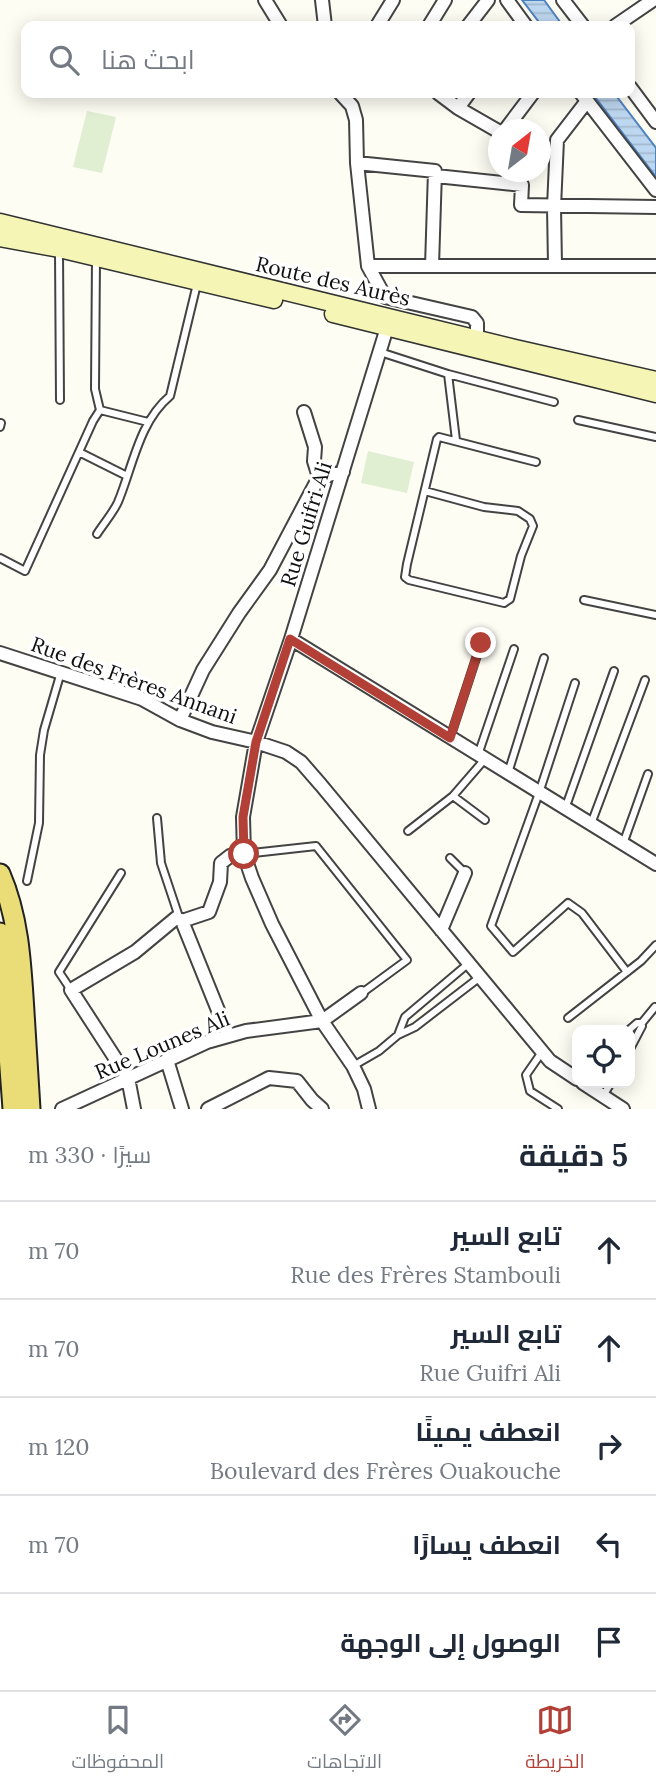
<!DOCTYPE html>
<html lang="ar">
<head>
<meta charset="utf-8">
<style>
	:root { --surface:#fff; --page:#f2f2f3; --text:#1f2937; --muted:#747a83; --line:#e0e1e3; --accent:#b24036 }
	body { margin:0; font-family:Lora,Cairo,serif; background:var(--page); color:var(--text); direction:rtl }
	.controls { position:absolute; right:21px; bottom:21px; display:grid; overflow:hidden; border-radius:14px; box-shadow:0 4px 18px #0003 }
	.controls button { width:63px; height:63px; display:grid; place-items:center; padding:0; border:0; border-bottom:2px solid var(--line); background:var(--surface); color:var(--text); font:35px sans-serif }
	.compass { position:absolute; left:488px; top:119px; width:63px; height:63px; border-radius:50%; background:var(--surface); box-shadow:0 4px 18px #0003; rotate:31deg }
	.stop { position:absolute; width:21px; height:21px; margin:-16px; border:5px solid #b24036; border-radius:50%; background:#fff }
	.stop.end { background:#b24036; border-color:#fff; box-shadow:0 2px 7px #0008 }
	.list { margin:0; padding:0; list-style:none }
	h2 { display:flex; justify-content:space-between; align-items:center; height:91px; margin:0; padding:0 28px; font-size:30px }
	h2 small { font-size:23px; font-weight:400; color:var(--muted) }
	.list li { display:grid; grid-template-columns:46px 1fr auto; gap:21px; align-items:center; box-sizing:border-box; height:98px; padding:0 28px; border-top:2px solid var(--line) }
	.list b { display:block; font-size:26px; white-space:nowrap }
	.list p { margin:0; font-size:23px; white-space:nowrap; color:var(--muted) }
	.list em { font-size:23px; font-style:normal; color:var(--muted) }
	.icon { flex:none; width:38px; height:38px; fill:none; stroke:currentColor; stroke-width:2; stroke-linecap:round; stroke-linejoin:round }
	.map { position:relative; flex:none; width:656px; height:1109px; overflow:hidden; direction:ltr }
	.search { position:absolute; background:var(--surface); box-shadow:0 4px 18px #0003; left:21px; right:21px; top:21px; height:77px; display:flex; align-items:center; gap:18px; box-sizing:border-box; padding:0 24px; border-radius:14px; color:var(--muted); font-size:26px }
	.sheet { height:581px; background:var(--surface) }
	nav { display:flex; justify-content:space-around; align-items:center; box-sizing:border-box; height:98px; border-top:2px solid var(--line); background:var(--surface); font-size:19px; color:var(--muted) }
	nav a { display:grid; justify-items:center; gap:4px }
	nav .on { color:var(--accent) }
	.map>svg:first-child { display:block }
</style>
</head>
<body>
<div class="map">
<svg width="656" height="1109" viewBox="0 0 656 1109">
	<defs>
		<pattern id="water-rules" width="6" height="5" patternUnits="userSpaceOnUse" patternTransform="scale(1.75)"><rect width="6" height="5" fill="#bed7f0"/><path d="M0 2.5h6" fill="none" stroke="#a2b8cd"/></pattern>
	</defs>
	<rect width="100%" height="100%" fill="#fefdf4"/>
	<!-- pitch -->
	<path fill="#e0eed1" d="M 87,111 L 116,117 L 102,173 L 73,167 Z
		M 368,451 L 414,462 L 407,493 L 361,483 Z"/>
	<!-- water -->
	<path fill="url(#water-rules)" stroke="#4d83bf" stroke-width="2" d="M 522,0 L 544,0 L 563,26 L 542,26 Z
		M 592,93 L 614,93 L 656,148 L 656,177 Z"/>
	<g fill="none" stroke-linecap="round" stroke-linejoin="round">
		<!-- lane casing -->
		<g stroke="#434343" stroke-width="10">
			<path id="lane" d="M 59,251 L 60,400
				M 380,352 L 448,374 L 554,402
				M 448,374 L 456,440
				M 100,410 L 148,422
				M 578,420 L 656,437
				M 0,427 L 1,423
				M 79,452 L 127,476
				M 425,491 L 484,507 L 518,511 L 530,519 L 533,526 L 521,556 L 510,599 L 504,603 L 409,580 L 405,577 L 407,564 L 437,439 L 439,437 L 536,462
				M 97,534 C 104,523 113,513 118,502 C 133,466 139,422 170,396 L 197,284
				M 0,558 L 25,571 L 93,421 L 100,410 L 95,389 L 96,258
				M 584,600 L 656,615
				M 575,683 L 539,793 L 491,926 L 513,952 L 568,903 L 582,913 L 627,972
				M 450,738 L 481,643
				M 478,755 L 514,649
				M 508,773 L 544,658
				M 565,809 L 614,671
				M 157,818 L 161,863 L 179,917
				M 485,820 L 453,796 L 485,759
				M 591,824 L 645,680
				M 408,831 L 453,796
				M 623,844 L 648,774
				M 244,854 L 316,846 L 407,960 L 362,993
				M 450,858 L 465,873
				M 27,881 L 39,823 L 40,755 L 44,730 L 61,672
				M 71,990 L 59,972 L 121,873
				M 568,1018 L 641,961 L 656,945
				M 641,1024 L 655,1007
				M 629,1030 L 637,1023 L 640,1023 L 642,1026 L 630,1049
				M 398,1035 L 405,1017 L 469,963
				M 542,1052 L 526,1075 L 530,1091 L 558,1109
				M 353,1066 L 379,1051 L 398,1035 L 415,1027 L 480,977
				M 603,1096 L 611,1083"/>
		</g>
		<!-- street casing -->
		<g stroke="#434343" stroke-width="16">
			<path id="street" d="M 265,0 L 281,26
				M 322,0 L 325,26
				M 507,0 L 526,26
				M 563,0 L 583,26
				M 377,26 L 393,0
				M 429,26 L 445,0
				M 468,26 L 488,0
				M 615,26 L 653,0
				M 630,87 L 656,122
				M 340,93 L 352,106 L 356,120 L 357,163 L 368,266 L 385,297 L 472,317 L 477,323 L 477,338
				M 438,93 L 458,108 L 498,131
				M 581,93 L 656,190
				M 458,108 L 469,93
				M 505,130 L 533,93
				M 357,163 L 435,171 L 432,266
				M 436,176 L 522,185 L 521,205 L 656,207
				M 555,265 L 554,207 L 557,140 L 587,101
				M 368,266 L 656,266
				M 304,412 L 315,447 L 314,461 L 319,477
				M 291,639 L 656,864
				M 0,653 L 142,699 L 180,720 L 212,732 L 256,742 L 286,752 L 301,762 L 321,785 L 550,1061 L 577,1079
				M 180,720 L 203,670 L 239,613 L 270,570 L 319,477 L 343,472
				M 182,921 L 228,1035
				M 441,930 L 465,873
				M 167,1060 L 182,1109
				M 583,1083 L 623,1109
				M 62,1109 L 207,1042 L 246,1031 L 322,1021 L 361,993
				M 134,1109 L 128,1078 L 71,990 L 135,952 L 176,918 L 182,921 L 209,912 L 220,882 L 221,863 L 230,856 L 244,854
				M 208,1109 L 269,1078 L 297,1081 L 312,1100 L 322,1109
				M 369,1109 L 364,1089 L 353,1066 L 322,1021 L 272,924 L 252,878 L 244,854 L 243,817 L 256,742 L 291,639 L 389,321"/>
		</g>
		<!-- secondary casing -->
		<g stroke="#323232" stroke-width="19">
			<path id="secondary" d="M 0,222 L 515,348 L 656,380
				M 0,238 L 59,249 L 274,300
				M 333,314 L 656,394"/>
		</g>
		<!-- primary casing -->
		<g stroke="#212121" stroke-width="23">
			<path id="primary" d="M 0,874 C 19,918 21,964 24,1012 C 26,1044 28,1077 30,1109
				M 0,933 L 13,1109"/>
		</g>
		<!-- lane -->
		<use href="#lane" stroke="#fff" stroke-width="6"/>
		<!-- street -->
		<use href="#street" stroke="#fff" stroke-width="12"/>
		<!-- secondary -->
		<use href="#secondary" stroke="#f5f6b6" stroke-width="16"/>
		<!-- primary -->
		<use href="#primary" stroke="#eadd78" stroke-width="19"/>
	</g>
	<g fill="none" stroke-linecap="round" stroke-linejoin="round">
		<!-- route -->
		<path stroke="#b24036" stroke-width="9" d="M 244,854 L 243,817 L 256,742 L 290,639 L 450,738 L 481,643"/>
	</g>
	<g text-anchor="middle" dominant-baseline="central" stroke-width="7" stroke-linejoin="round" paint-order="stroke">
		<!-- street labels -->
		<g font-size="21" fill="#101010" stroke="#fff">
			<text transform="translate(333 281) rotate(13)">Route des Aurès</text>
			<text transform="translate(306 524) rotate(-73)">Rue Guifri Ali</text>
			<text transform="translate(134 680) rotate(20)">Rue des Frères Annani</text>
			<text transform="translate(162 1045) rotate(-23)">Rue Lounes Ali</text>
		</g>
	</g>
</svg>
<div class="controls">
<button><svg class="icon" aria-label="locate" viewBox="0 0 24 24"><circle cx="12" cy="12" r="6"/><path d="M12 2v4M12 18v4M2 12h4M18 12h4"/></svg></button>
</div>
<svg class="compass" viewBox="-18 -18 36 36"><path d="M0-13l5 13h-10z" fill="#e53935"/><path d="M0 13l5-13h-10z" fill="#747a83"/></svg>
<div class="stop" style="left:244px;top:854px"></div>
<div class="stop end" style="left:481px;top:643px"></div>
<div class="search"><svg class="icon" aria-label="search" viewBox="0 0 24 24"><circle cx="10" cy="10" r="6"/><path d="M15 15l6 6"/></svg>ابحث هنا</div>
</div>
<section class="sheet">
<h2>5 دقيقة<small>سيرًا · 330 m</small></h2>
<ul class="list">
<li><svg class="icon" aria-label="ahead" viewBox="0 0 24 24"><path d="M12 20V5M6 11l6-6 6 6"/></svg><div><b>تابع السير</b><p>Rue des Frères Stambouli</p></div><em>70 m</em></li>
<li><svg class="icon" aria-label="ahead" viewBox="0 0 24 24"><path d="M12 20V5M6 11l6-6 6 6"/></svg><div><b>تابع السير</b><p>Rue Guifri Ali</p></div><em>70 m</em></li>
<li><svg class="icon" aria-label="right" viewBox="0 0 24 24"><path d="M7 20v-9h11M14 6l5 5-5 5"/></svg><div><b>انعطف يمينًا</b><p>Boulevard des Frères Ouakouche</p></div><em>120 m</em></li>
<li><svg class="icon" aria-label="left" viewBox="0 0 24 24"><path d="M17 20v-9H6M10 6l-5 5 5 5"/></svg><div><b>انعطف يسارًا</b></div><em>70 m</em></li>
<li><svg class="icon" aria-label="arrive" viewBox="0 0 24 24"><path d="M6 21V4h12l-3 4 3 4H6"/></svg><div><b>الوصول إلى الوجهة</b></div></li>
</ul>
</section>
<nav>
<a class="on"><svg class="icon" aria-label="map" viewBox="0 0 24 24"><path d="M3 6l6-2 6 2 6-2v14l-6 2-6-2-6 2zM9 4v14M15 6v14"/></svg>الخريطة</a>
<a><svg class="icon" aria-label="directions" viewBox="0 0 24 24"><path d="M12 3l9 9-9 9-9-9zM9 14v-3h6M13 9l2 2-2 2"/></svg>الاتجاهات</a>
<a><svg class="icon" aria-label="saved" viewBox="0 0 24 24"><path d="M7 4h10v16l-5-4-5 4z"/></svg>المحفوظات</a>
</nav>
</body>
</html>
